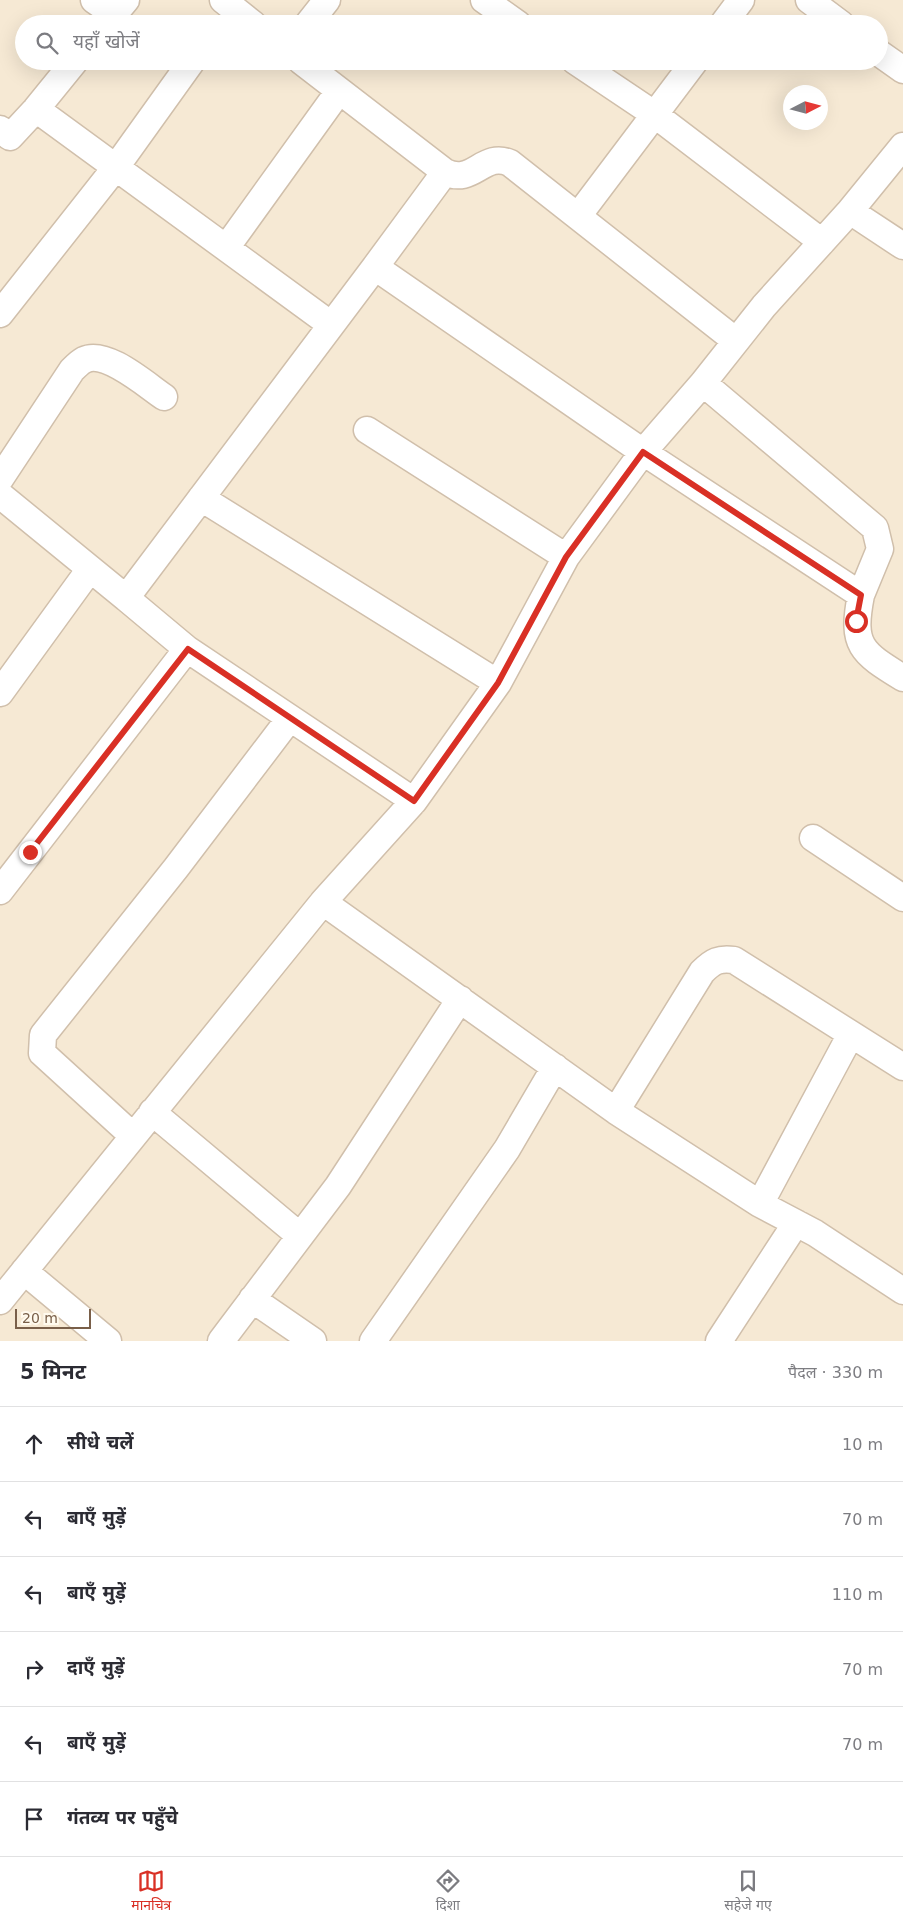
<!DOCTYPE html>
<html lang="hi">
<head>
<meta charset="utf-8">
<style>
	:root { --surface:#fff; --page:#f2f2f3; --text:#2b2b33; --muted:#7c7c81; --line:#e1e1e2; --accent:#d93025 }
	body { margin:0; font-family:"DejaVu Sans","Noto Sans Devanagari",sans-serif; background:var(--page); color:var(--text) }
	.compass { position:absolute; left:783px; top:85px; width:45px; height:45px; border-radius:50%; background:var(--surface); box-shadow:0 5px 20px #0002; rotate:84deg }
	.scale { position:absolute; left:15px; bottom:12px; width:76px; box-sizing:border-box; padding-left:5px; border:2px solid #795f49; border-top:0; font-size:14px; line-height:18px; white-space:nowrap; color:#795f49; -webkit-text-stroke:4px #fffaee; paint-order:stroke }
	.stop { position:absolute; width:15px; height:15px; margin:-11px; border:4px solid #d93025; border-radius:50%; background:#fff }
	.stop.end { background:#d93025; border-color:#fff; box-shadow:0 1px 5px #0008 }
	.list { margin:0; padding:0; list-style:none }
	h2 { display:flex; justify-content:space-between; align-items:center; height:65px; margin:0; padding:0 20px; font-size:21px }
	h2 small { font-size:16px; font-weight:400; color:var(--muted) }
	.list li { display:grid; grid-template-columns:32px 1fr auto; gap:15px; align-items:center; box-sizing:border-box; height:75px; padding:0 20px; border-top:1px solid var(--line) }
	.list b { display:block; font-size:19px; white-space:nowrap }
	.list em { font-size:16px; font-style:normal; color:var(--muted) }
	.icon { flex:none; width:28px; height:28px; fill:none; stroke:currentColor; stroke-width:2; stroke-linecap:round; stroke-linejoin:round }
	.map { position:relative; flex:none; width:903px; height:1341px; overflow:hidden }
	.search { position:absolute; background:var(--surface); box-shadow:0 5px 20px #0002; left:15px; right:15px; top:15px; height:55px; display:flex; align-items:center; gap:12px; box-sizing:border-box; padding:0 18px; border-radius:28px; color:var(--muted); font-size:19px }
	.sheet { height:515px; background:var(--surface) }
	nav { display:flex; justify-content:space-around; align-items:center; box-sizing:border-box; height:70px; border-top:1px solid var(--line); background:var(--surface); font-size:14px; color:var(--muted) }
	nav a { display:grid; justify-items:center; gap:2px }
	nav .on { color:var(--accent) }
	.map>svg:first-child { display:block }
</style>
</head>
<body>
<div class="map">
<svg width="903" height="1341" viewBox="0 0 903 1341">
	<rect width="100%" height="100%" fill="#fdf7e6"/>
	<!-- residential -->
	<path fill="#f6e9d4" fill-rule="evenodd" d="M 0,0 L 903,0 L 903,1341 L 0,1341 ZM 24,24 L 879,24 L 879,61 L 24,61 ZM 790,92 L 820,92 L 820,122 L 790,122 Z"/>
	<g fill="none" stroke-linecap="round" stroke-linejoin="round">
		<!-- minor casing -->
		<g stroke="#d0bfab" stroke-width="29">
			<path id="minor" d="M 94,0 L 114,14
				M 223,0 L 253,24
				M 484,0 L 518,24
				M 809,0 L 841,24
				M 106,24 L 126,0
				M 308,24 L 327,0
				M 723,24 L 741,0
				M 879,53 L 903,70
				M 301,61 L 445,172 C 473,186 483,151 510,163 L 736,341
				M 575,61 L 654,114 L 822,242
				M 36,109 L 75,61
				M 0,129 L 10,137 L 36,109 L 330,324
				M 903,146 L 850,211 L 764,306 L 703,383 L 643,452 L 566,557 L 498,683 L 414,801 L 187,649 L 126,598 L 375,267 L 643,452 L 861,595 C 851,646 861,652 903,678
				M 850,211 L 903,246
				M 578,216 L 695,61
				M 226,248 L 339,91
				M 375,267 L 445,172
				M 0,314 L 116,167 L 192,61
				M 703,383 L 875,528 L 880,549 L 861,595
				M 367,430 L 566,557
				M 0,479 L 72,370 C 75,367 80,362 84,360 C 106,349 146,385 164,397
				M 0,495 L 126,598
				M 201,498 L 498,683
				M 0,693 L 90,569
				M 414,801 L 323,902 L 616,1111 L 760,1204 L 815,1233 L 903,1291
				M 813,838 L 903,898
				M 0,891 L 187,649
				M 616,1111 L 702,972 C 713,961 719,958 734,960 L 903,1067
				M 152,1112 L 300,1236
				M 133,1136 L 42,1053 L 43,1035 L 176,868 L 290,718
				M 760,1204 L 851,1034
				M 24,1271 L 108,1341
				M 252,1299 L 313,1341
				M 0,1301 L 323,902
				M 221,1341 L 338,1186 L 460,999
				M 373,1341 L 507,1149 L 555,1067
				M 719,1341 L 796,1223"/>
		</g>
		<!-- minor -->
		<use href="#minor" stroke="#fff" stroke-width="26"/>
	</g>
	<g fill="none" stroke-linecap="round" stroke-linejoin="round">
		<!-- route -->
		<path stroke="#d93025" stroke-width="6" d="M 30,852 L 188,649 L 414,801 L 498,683 L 566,557 L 643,452 L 861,595 L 856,621"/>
	</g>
</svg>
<svg class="compass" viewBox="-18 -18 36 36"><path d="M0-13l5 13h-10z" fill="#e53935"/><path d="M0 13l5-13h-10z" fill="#7c7c81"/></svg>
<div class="scale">20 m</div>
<div class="stop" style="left:856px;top:621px"></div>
<div class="stop end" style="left:30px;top:852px"></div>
<div class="search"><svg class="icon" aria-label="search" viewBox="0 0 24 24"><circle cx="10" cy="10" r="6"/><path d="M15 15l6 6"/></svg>यहाँ खोजें</div>
</div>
<section class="sheet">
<h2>5 मिनट<small>पैदल · 330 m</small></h2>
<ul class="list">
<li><svg class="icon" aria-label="ahead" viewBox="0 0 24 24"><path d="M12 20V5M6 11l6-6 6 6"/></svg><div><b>सीधे चलें</b></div><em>10 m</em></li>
<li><svg class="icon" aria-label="left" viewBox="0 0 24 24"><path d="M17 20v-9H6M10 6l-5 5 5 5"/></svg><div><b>बाएँ मुड़ें</b></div><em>70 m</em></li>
<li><svg class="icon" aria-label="left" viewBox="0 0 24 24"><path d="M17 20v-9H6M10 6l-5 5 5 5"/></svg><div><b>बाएँ मुड़ें</b></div><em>110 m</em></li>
<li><svg class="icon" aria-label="right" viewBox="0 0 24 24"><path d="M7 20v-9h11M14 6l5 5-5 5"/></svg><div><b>दाएँ मुड़ें</b></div><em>70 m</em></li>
<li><svg class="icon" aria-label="left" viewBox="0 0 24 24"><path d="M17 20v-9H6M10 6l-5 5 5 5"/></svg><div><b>बाएँ मुड़ें</b></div><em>70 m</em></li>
<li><svg class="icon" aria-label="arrive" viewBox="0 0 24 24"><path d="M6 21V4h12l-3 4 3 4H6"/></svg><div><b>गंतव्य पर पहुँचे</b></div></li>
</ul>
</section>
<nav>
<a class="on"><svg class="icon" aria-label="map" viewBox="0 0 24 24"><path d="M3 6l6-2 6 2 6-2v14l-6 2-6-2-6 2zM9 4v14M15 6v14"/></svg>मानचित्र</a>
<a><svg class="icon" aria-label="directions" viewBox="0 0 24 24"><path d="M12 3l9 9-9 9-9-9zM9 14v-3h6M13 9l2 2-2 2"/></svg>दिशा</a>
<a><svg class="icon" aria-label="saved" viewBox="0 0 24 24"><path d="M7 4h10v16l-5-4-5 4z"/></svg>सहेजे गए</a>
</nav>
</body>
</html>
